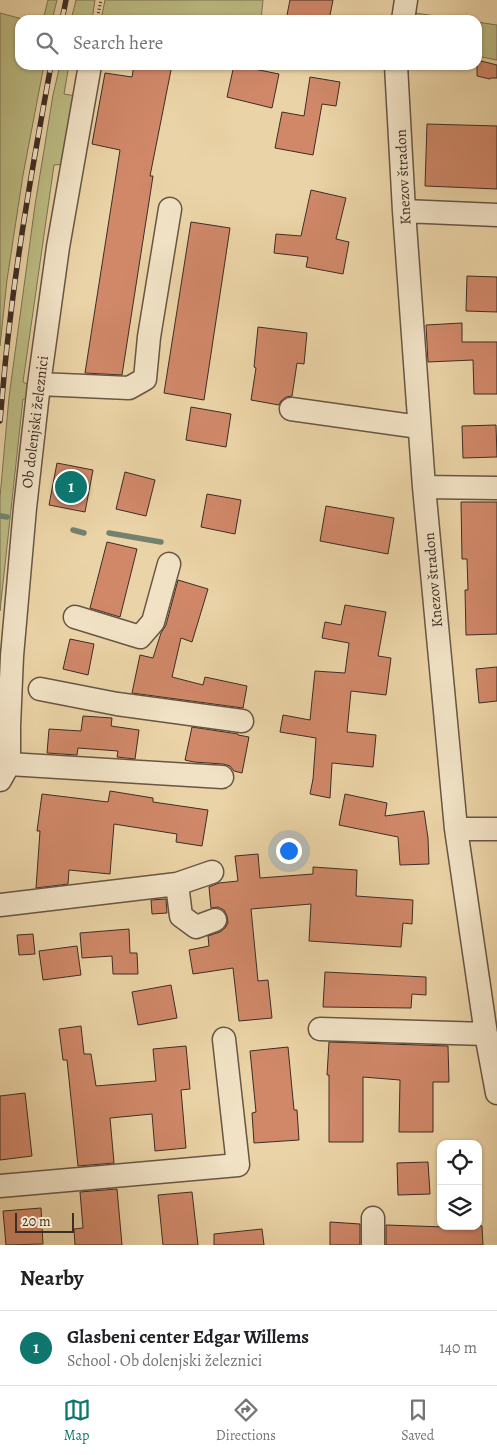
<!DOCTYPE html>
<html lang="en">
<head>
<meta charset="utf-8">
<style>
	:root { --surface:#fff; --page:#f6f6f6; --text:#202124; --muted:#757577; --line:#e0e0e0; --accent:#0f766e }
	body { margin:0; font-family:Alegreya,serif; background:var(--page); color:var(--text) }
	.controls { position:absolute; right:15px; bottom:15px; display:grid; overflow:hidden; border-radius:10px; box-shadow:0 1px 4px #0004 }
	.controls button { width:45px; height:45px; display:grid; place-items:center; padding:0; border:0; border-bottom:1px solid var(--line); background:var(--surface); color:var(--text); font:25px sans-serif }
	.scale { position:absolute; left:15px; bottom:12px; width:59px; box-sizing:border-box; padding-left:5px; border:2px solid #3d2d25; border-top:0; font-size:14px; line-height:18px; white-space:nowrap; color:#3d2d25; -webkit-text-stroke:4px #f1e2c5; paint-order:stroke }
	.you { position:absolute; left:288px; top:850px; width:18px; height:18px; margin:-12px; border:4px solid #fff; border-radius:50%; background:#1a73e8; box-shadow:0 0 0 8px #1a73e833 }
	.badge { display:grid; place-items:center; width:32px; height:32px; border-radius:50%; background:var(--accent); color:#fff; font-size:16px; font-weight:700 }
	.pin { position:absolute; translate:-50% -50%; border:2px solid #fff; box-shadow:0 1px 5px #0006 }
	.list { margin:0; padding:0; list-style:none }
	h2 { display:flex; justify-content:space-between; align-items:center; height:65px; margin:0; padding:0 20px; font-size:21px }
	h2 small { font-size:16px; font-weight:400; color:var(--muted) }
	.list li { display:grid; grid-template-columns:32px 1fr auto; gap:15px; align-items:center; box-sizing:border-box; height:75px; padding:0 20px; border-top:1px solid var(--line) }
	.list b { display:block; font-size:19px; white-space:nowrap }
	.list p { margin:0; font-size:16px; white-space:nowrap; color:var(--muted) }
	.list em { font-size:16px; font-style:normal; color:var(--muted) }
	.icon { flex:none; width:28px; height:28px; fill:none; stroke:currentColor; stroke-width:2; stroke-linecap:round; stroke-linejoin:round }
	.map { position:relative; flex:none; width:497px; height:1245px; overflow:hidden }
	.search { position:absolute; background:var(--surface); box-shadow:0 1px 4px #0004; left:15px; right:15px; top:15px; height:55px; display:flex; align-items:center; gap:12px; box-sizing:border-box; padding:0 18px; border-radius:15px; color:var(--muted); font-size:19px }
	.sheet { height:140px; background:var(--surface) }
	nav { display:flex; justify-content:space-around; align-items:center; box-sizing:border-box; height:70px; border-top:1px solid var(--line); background:var(--surface); font-size:14px; color:var(--muted) }
	nav a { display:grid; justify-items:center; gap:2px }
	nav .on { color:var(--accent) }
	.map>svg:first-child { display:block }
</style>
</head>
<body>
<div class="map">
<svg width="497" height="1245" viewBox="0 0 497 1245">
	<rect width="100%" height="100%" fill="#ead3a6"/>
	<filter id="stains"><feTurbulence type="fractalNoise" baseFrequency=".004" numOctaves="4"/><feColorMatrix values="0 0 0 0 .2 0 0 0 0 .09 0 0 0 0 .02 0 0 0 .5 -.17"/></filter>
	<radialGradient id="worn" r=".72"><stop offset=".6" stop-color="#630" stop-opacity="0"/><stop offset="1" stop-color="#630" stop-opacity=".3"/></radialGradient>
	<!-- green -->
	<path fill="#bcbb83" stroke="#7c7454" d="M 48,0 L 57,0 L 52,20 L 43,20 Z
		M 76,0 L 95,0 L 92,20 L 71,20 Z
		M 105,0 L 263,0 L 261,20 L 101,20 Z
		M 0,13 L 26,20 L 20,20 L 20,65 L 44,65 L 23,175 L 7,280 L 0,346 Z
		M 415,13 L 462,20 L 413,20 Z
		M 477,22 L 497,25 L 497,60 L 477,56 Z
		M 60,65 L 69,65 L 64,94 L 76,96 L 65,164 L 54,165 L 23,382 L 32,386 L 29,399 L 23,399 L 0,611 L 0,497 L 9,397 L 35,205 L 53,95 Z"/>
	<g fill="none" stroke-linecap="round" stroke-linejoin="round">
		<!-- stream -->
		<path stroke="#74816f" stroke-width="5.5" d="M 1,516 L 7,517
			M 73,530 L 84,533
			M 109,533 L 161,542"/>
	</g>
	<!-- building -->
	<path fill="#d08869" stroke="#3d2d25" d="M 290,0 L 333,0 L 329,20 L 286,20 Z
		M 477,60 L 497,65 L 497,78 L 491,78 L 490,79 L 477,76 Z
		M 134,65 L 172,65 L 150,176 L 153,176 L 122,375 L 85,373 L 120,150 L 92,144 L 105,73 L 132,77 Z
		M 234,65 L 279,74 L 272,108 L 227,97 Z
		M 310,77 L 340,82 L 336,106 L 322,104 L 313,155 L 275,148 L 282,112 L 304,116 Z
		M 427,124 L 497,126 L 497,189 L 425,186 Z
		M 311,190 L 346,198 L 336,239 L 349,242 L 343,274 L 306,267 L 308,257 L 274,253 L 276,234 L 301,236 Z
		M 191,222 L 230,228 L 204,400 L 164,393 Z
		M 467,276 L 497,277 L 497,312 L 466,311 Z
		M 462,323 L 462,342 L 497,342 L 497,394 L 474,394 L 473,360 L 428,362 L 426,325 Z
		M 258,327 L 307,333 L 304,364 L 297,363 L 292,396 L 286,397 L 281,401 L 279,405 L 251,400 L 256,368 L 254,367 Z
		M 191,407 L 231,414 L 226,447 L 186,440 Z
		M 496,425 L 497,457 L 463,458 L 462,426 Z
		M 57,463 L 93,470 L 85,512 L 49,505 Z
		M 125,472 L 155,480 L 146,516 L 116,509 Z
		M 207,494 L 241,500 L 235,534 L 201,527 Z
		M 461,502 L 497,502 L 497,634 L 466,635 L 465,590 L 468,590 L 467,559 L 462,559 Z
		M 326,506 L 394,518 L 388,554 L 320,541 Z
		M 107,542 L 137,549 L 120,617 L 90,608 Z
		M 178,580 L 208,589 L 192,642 L 181,638 L 172,677 L 203,685 L 205,677 L 247,686 L 243,708 L 132,693 L 140,655 L 153,658 L 161,633 L 166,625 Z
		M 345,605 L 386,612 L 378,656 L 391,658 L 386,695 L 351,691 L 347,732 L 376,735 L 373,767 L 332,763 L 330,798 L 310,794 L 313,779 L 316,738 L 280,732 L 283,715 L 310,720 L 315,671 L 345,673 L 349,643 L 322,638 L 325,622 L 341,625 Z
		M 70,639 L 94,644 L 88,675 L 63,669 Z
		M 497,667 L 497,701 L 479,703 L 476,669 Z
		M 83,716 L 112,718 L 111,726 L 139,730 L 135,759 L 117,757 L 118,751 L 78,748 L 77,755 L 47,753 L 49,729 L 81,731 Z
		M 192,727 L 238,734 L 238,735 L 249,737 L 242,773 L 234,771 L 230,766 L 223,764 L 194,762 L 185,760 Z
		M 110,791 L 153,798 L 153,802 L 208,810 L 202,846 L 176,842 L 177,834 L 114,824 L 110,874 L 69,870 L 68,884 L 36,888 L 40,831 L 37,831 L 42,794 L 108,802 Z
		M 345,794 L 387,803 L 385,816 L 424,811 L 428,838 L 429,864 L 400,865 L 398,837 L 339,825 Z
		M 258,854 L 260,878 L 313,874 L 313,867 L 357,870 L 356,896 L 413,900 L 412,924 L 403,923 L 401,947 L 309,941 L 311,904 L 251,909 L 258,981 L 268,980 L 272,1018 L 239,1021 L 233,968 L 193,974 L 189,950 L 209,946 L 208,936 L 220,932 L 225,928 L 228,923 L 227,916 L 224,910 L 218,907 L 211,908 L 209,887 L 219,883 L 238,881 L 235,856 Z
		M 166,899 L 167,913 L 152,914 L 151,900 Z
		M 129,929 L 130,953 L 137,953 L 138,974 L 113,974 L 112,956 L 82,958 L 80,933 Z
		M 33,934 L 35,954 L 19,955 L 17,935 Z
		M 77,946 L 81,975 L 43,980 L 39,951 Z
		M 325,972 L 426,977 L 426,995 L 412,994 L 411,1008 L 323,1007 Z
		M 171,985 L 177,1018 L 138,1025 L 132,992 Z
		M 81,1026 L 84,1054 L 91,1054 L 96,1086 L 156,1081 L 153,1049 L 186,1046 L 190,1089 L 181,1090 L 186,1148 L 155,1151 L 152,1114 L 110,1118 L 114,1163 L 78,1166 L 67,1060 L 63,1060 L 59,1029 Z
		M 329,1042 L 448,1046 L 449,1082 L 433,1082 L 433,1132 L 399,1132 L 400,1080 L 363,1077 L 363,1142 L 329,1142 L 329,1075 L 327,1075 Z
		M 288,1047 L 294,1110 L 297,1110 L 299,1140 L 254,1143 L 252,1113 L 256,1112 L 250,1051 Z
		M 25,1093 L 32,1156 L 0,1160 L 0,1096 Z
		M 428,1162 L 430,1194 L 398,1195 L 397,1163 Z
		M 117,1189 L 122,1245 L 75,1245 L 74,1229 L 83,1228 L 80,1192 Z
		M 192,1192 L 198,1245 L 163,1245 L 158,1195 Z
		M 41,1208 L 43,1244 L 6,1245 L 3,1211 Z
		M 330,1222 L 360,1224 L 360,1245 L 330,1245 Z
		M 386,1225 L 445,1227 L 445,1226 L 482,1226 L 483,1245 L 386,1245 Z
		M 262,1229 L 264,1245 L 214,1245 L 214,1234 Z"/>
	<g fill="none" stroke-linecap="round" stroke-linejoin="round">
		<!-- minor casing -->
		<g stroke="#685645" stroke-width="25">
			<path id="minor" d="M 403,20 L 406,0
				M 396,65 L 404,211 L 424,487 L 456,829 L 486,1034 L 497,1093
				M 404,211 L 497,215
				M 39,384 L 129,388 L 145,379 L 149,337 L 170,209
				M 291,409 L 419,427
				M 424,487 L 497,488
				M 75,617 L 140,637 L 153,622 L 169,564
				M 40,689 L 117,704 L 242,721
				M 9,764 L 222,777
				M 0,780 L 9,764 L 9,726 L 12,656 L 25,508 L 39,384 L 58,247 L 90,65
				M 456,829 L 497,829
				M 177,884 L 181,916 L 196,927 L 215,920
				M 0,905 L 177,884 L 212,872
				M 320,1029 L 486,1034
				M 0,1186 L 238,1165 L 224,1039
				M 373,1218 L 373,1245"/>
		</g>
		<!-- path -->
		<path stroke="#3d2d25" stroke-width="3" stroke-dasharray="1 2.5" stroke-linecap="butt" d="M 97,20 L 101,0"/>
		<!-- minor -->
		<use href="#minor" stroke="#f1e2c5" stroke-width="22"/>
		<!-- rail casing -->
		<g stroke="#3d2d25" stroke-width="5.5">
			<path id="rail" d="M 62,20 L 66,0
				M 0,421 C 3,390 5,360 9,329 C 19,241 35,153 51,65"/>
		</g>
		<!-- rail -->
		<use href="#rail" stroke="#f1e2c5" stroke-width="4" stroke-dasharray="11" stroke-linecap="butt"/>
	</g>
	<g text-anchor="middle" dominant-baseline="central" stroke-width="4.5" stroke-linejoin="round" paint-order="stroke">
		<!-- street labels -->
		<g font-size="15" fill="#3d2d25" stroke="#f1e2c5">
			<text transform="translate(403 177) rotate(-93)">Knezov štradon</text>
			<text transform="translate(35 422) rotate(-83)">Ob dolenjski železnici</text>
			<text transform="translate(433 580) rotate(-95)">Knezov štradon</text>
		</g>
	</g>
	<rect width="100%" height="100%" filter="url(#stains)"/>
	<rect width="100%" height="100%" fill="url(#worn)"/>
</svg>
<div class="controls">
<button><svg class="icon" aria-label="locate" viewBox="0 0 24 24"><circle cx="12" cy="12" r="6"/><path d="M12 2v4M12 18v4M2 12h4M18 12h4"/></svg></button>
<button><svg class="icon" aria-label="layers" viewBox="0 0 24 24"><path d="M12 4l9 5-9 5-9-5zM3 14l9 5 9-5"/></svg></button>
</div>
<div class="scale">20 m</div>
<div class="you"></div>
<div class="pin badge" style="left:71px;top:487px">1</div>
<div class="search"><svg class="icon" aria-label="search" viewBox="0 0 24 24"><circle cx="10" cy="10" r="6"/><path d="M15 15l6 6"/></svg>Search here</div>
</div>
<section class="sheet">
<h2>Nearby<small></small></h2>
<ul class="list">
<li><span class="badge">1</span><div><b>Glasbeni center Edgar Willems</b><p>School · Ob dolenjski železnici</p></div><em>140 m</em></li>
</ul>
</section>
<nav>
<a class="on"><svg class="icon" aria-label="map" viewBox="0 0 24 24"><path d="M3 6l6-2 6 2 6-2v14l-6 2-6-2-6 2zM9 4v14M15 6v14"/></svg>Map</a>
<a><svg class="icon" aria-label="directions" viewBox="0 0 24 24"><path d="M12 3l9 9-9 9-9-9zM9 14v-3h6M13 9l2 2-2 2"/></svg>Directions</a>
<a><svg class="icon" aria-label="saved" viewBox="0 0 24 24"><path d="M7 4h10v16l-5-4-5 4z"/></svg>Saved</a>
</nav>
</body>
</html>
